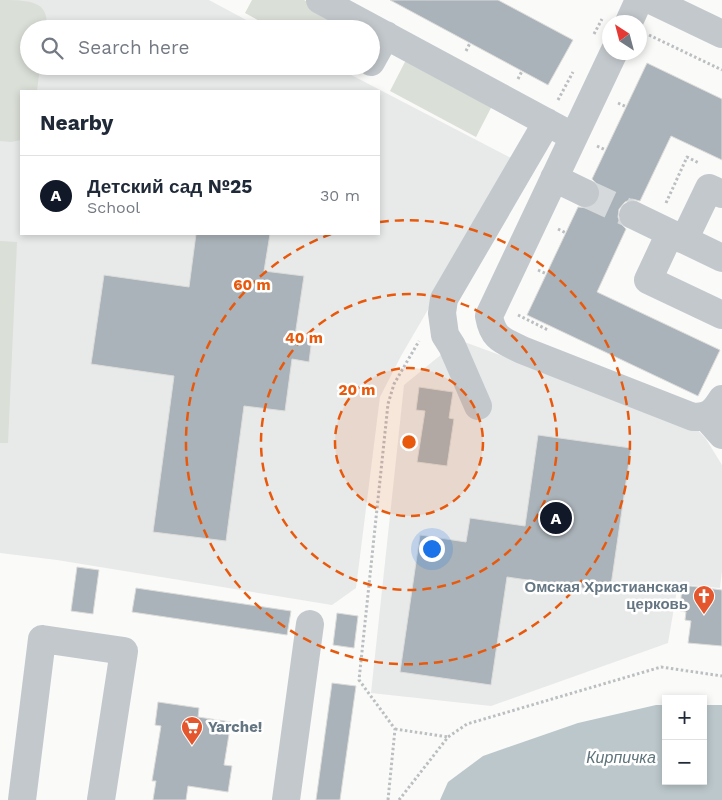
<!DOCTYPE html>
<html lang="en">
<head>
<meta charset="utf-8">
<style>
	:root { --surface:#fff; --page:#f6f6f7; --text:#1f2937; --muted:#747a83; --line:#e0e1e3; --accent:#111827 }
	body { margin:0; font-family:"Work Sans",sans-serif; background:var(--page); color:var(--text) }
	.controls { position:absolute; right:15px; bottom:15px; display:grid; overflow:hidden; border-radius:0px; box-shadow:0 2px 8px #0003 }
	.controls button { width:45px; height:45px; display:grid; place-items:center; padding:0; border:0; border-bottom:1px solid var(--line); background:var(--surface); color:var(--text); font:25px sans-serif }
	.compass { position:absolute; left:602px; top:15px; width:45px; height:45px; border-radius:50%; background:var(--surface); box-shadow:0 2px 8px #0003; rotate:324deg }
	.you { position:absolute; left:431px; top:548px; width:18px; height:18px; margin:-12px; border:4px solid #fff; border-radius:50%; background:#1a73e8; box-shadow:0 0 0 8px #1a73e833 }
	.badge { display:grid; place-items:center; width:32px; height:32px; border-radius:50%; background:var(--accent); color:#fff; font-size:16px; font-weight:700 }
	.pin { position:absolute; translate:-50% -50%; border:2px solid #fff; box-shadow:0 1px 5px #0006 }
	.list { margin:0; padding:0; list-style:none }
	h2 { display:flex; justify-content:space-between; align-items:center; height:65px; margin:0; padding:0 20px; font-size:21px }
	h2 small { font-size:16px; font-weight:400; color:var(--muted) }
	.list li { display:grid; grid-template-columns:32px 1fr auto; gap:15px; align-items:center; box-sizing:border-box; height:80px; padding:0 20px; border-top:1px solid var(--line) }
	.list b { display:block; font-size:19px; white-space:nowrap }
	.list p { margin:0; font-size:16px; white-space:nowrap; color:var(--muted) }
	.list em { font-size:16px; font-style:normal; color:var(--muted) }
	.icon { flex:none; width:28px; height:28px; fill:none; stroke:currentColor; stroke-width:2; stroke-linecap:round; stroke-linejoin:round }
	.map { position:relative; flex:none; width:722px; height:800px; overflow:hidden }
	.search { position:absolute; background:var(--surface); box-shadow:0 2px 8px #0003; left:20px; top:20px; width:360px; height:55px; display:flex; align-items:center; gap:12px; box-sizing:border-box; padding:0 18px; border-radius:28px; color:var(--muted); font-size:19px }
	.panel { position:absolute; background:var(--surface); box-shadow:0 2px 8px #0003; left:20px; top:90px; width:360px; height:145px; border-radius:0px }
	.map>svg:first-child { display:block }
</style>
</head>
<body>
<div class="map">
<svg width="722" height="800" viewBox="0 0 722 800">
	<rect width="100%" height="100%" fill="#fafaf8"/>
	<!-- built -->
	<path fill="#e8e9e9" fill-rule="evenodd" d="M 0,0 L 209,0 L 263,29 L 29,29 L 29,66 L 334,66 L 515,160 L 401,356 L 380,397 L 356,588 L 332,605 L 57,560 L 0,553 ZM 21,91 L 379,91 L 379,234 L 21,234 Z
		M 459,340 L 694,426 L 706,439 L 722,465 L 722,571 L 720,588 L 678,584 L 668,643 L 491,706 L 371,693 L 404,385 Z"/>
	<!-- green -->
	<path fill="#dadfd7" d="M 0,0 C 27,0 51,0 46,29 L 29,29 L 29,66 L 40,66 L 37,91 L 21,91 L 21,140 L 11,142 L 0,141 Z
		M 252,0 L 304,0 L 355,27 L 354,29 L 274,29 L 245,13 Z
		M 408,56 L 494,102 L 476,137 L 390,91 Z
		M 0,241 L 17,242 L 8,443 L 0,443 Z"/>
	<!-- water -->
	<path fill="#bbc7cb" d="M 656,705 L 666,705 L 666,781 L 703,781 L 703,705 L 722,705 L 722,800 L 440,800 L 448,782 L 483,756 L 578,723 Z"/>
	<!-- building -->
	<path fill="#aab3b9" stroke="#dcdcda" d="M 390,0 L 498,0 L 573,40 L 548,85 Z
		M 647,63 L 722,99 L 722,160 L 671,136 L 640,201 L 632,199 L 625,202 L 619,209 L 618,217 L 620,223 L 626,229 L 597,292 L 720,350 L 698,396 L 527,315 L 578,207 L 587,208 L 593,206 L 599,199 L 600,191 L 598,185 L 592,179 Z
		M 196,234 L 270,234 L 264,271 L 304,276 L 295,336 L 312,338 L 309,362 L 292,359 L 285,411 L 244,406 L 226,541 L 153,532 L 174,376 L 91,364 L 104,275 L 189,287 Z
		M 419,387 L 453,392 L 449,418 L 454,419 L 447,466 L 417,462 L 425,411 L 416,410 Z
		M 538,435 L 631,448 L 610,592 L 507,577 L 491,685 L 400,672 L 420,535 L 466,542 L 470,518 L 525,526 Z
		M 77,567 L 99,570 L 93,614 L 71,611 Z
		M 682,585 L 722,590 L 722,646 L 688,643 L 691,621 L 685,620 L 686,612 L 680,611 Z
		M 136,588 L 291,611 L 287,635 L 132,612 Z
		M 337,613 L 358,616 L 354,648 L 333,645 Z
		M 332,683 L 356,686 L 340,800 L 316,800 Z
		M 158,702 L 199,708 L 198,717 L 231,722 L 224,765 L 232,766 L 228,792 L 188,786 L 186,800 L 153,800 L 156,781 L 152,781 L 161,726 L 155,725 Z"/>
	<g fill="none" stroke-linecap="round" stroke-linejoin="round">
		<!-- minor-tunnel -->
		<path stroke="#d5d9db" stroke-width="28" stroke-dasharray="28 14" stroke-linecap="butt" d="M 585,193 L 633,215"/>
		<!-- path -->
		<path stroke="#bbbfc2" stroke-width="3" stroke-dasharray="2.5 2.5" stroke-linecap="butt" d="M 594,34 L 602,19
			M 649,35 L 722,70
			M 466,51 L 470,43
			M 518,79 L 522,71
			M 558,100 L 573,72
			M 618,103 L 627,107
			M 597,146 L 606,150
			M 666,203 L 687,157 L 699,163
			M 558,229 L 566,233
			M 538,270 L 547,274
			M 518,315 L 548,330
			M 395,729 L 448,737
			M 388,800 L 395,729 L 359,680 L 388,404 L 394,384 L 419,341
			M 399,800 L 448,737 L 467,724 L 661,667 L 722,676"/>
		<!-- minor -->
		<path stroke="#c3c8cc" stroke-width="28" d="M 320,0 L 563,131
			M 651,0 L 722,34
			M 629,22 L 639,0
			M 614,52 L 489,316 C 493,339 502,340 522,350 L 693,417 C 709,417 713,413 722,399
			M 371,62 L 386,35
			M 554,178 L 585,193
			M 633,215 L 722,258
			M 670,233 L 648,280 L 722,315
			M 684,240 L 709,188 L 722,194
			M 478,406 L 452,346 L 445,335 L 442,313 L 444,299 L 547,122
			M 706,417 L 722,435
			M 22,800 L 42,639 L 124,651 L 101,800
			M 286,800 L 310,624"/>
	</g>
	<!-- distance rings -->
	<circle cx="409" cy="442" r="74" fill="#e8590c" fill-opacity=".12"/>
	<g fill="none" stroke="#e8590c" stroke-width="2.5" stroke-dasharray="9 6">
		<circle cx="409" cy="442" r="74"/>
		<circle cx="409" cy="442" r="148"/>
		<path d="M380 222A222 222 0 1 1 331 234"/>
	</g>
	<!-- icons -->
	<defs>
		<g id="church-pin" transform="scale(1.125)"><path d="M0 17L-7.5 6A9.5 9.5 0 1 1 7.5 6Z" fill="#e4572e" stroke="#fff"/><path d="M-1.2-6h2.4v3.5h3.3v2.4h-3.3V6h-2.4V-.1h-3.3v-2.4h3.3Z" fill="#fff"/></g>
		<g id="supermarket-pin" transform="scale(1.125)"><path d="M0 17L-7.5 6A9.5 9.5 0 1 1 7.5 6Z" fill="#e4572e" stroke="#fff"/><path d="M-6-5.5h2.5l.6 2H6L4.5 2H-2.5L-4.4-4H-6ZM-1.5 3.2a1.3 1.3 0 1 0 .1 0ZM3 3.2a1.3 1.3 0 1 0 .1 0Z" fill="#fff"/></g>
	</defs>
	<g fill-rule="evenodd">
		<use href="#church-pin" x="704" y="596"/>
		<use href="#supermarket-pin" x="192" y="727"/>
	</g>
	<g text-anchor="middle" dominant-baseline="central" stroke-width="5" stroke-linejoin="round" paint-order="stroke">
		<!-- poi labels -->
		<g font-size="15" font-weight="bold" fill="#657683" stroke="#fff" text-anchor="end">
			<text x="688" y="587">Омская Христианская<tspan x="688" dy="17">церковь</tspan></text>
			<text x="208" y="727" text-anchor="start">Yarche!</text>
		</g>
		<!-- water labels -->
		<g font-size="16" font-style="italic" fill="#60757c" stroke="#fff">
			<text x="621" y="757">Кирпичка</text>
		</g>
	</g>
	<circle cx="409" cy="442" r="8" fill="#e8590c" stroke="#fff" stroke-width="2.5"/>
	<g font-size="15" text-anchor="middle" font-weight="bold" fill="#e8590c" stroke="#fff" stroke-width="5" stroke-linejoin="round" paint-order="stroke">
		<text x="252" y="290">60 m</text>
		<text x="304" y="343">40 m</text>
		<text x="357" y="395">20 m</text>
	</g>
</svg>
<div class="controls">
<button>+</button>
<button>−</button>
</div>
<svg class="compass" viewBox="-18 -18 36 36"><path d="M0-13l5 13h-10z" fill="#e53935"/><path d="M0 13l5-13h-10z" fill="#747a83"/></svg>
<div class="you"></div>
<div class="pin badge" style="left:556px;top:518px">A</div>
<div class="search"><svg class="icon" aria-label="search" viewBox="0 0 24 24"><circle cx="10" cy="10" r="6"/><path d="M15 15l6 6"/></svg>Search here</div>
<section class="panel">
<h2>Nearby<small></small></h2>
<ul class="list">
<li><span class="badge">A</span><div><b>Детский сад №25</b><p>School</p></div><em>30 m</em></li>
</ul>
</section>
</div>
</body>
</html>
